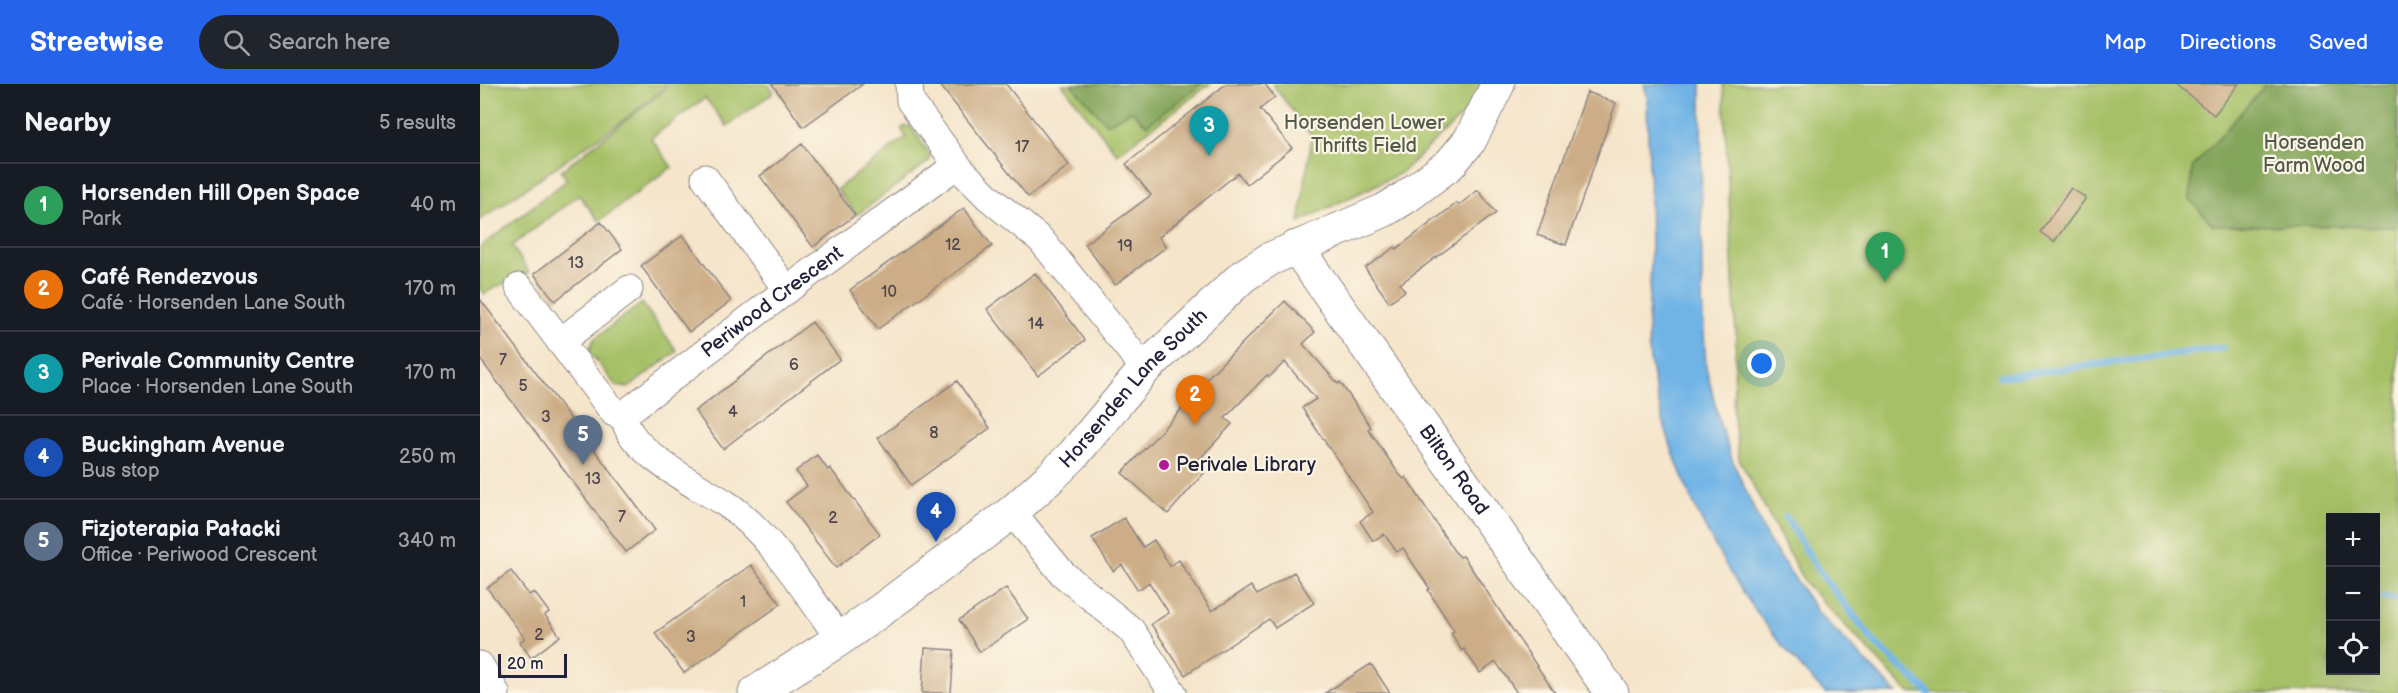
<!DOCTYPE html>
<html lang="en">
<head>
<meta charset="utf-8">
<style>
	:root { --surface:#171b24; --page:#20242c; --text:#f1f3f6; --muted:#9ea1a6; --line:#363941; --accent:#2563eb }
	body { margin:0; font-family:"Balsamiq Sans",sans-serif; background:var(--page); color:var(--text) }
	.controls { position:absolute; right:18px; bottom:18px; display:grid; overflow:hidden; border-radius:0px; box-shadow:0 6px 24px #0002 }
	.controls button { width:54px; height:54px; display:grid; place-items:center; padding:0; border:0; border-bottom:2px solid var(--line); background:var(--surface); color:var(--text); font:30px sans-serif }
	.scale { position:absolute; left:18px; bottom:15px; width:69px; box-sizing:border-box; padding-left:6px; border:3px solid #22223b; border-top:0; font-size:16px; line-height:21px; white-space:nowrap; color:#22223b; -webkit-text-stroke:4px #fcf5e5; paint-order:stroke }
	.you { position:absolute; left:1282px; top:280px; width:21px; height:21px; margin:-15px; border:4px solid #fff; border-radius:50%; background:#1a73e8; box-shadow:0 0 0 9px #1a73e833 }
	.badge { display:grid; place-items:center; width:39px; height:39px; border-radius:50%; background:var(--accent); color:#fff; font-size:20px; font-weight:700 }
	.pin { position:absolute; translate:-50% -50px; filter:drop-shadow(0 2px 3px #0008) }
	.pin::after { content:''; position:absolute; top:32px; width:21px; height:18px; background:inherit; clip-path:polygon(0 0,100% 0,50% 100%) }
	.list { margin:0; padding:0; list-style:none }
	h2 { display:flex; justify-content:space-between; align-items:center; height:78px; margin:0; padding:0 24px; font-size:26px }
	h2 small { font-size:20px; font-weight:400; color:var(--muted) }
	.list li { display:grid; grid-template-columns:39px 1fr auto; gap:18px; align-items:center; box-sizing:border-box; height:84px; padding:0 24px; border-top:2px solid var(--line) }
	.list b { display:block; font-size:22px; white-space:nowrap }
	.list p { margin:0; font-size:20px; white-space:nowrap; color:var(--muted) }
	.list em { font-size:20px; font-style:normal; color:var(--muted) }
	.icon { flex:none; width:33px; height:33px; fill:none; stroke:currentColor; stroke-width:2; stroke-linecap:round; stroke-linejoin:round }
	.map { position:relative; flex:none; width:1918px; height:609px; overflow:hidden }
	header { display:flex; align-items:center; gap:36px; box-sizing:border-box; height:84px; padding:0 30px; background:var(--accent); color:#fff }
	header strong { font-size:28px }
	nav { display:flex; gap:33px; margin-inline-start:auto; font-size:21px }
	.search { width:420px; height:54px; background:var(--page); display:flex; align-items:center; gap:15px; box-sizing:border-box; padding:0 21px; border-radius:33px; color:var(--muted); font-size:22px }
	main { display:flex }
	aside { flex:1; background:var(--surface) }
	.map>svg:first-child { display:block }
</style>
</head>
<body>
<header>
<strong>Streetwise</strong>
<div class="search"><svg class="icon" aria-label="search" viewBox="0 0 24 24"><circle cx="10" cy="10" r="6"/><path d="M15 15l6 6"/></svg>Search here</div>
<nav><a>Map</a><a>Directions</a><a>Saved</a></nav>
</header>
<main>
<aside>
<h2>Nearby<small>5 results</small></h2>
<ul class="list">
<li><span class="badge" style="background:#2e9e5b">1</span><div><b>Horsenden Hill Open Space</b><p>Park</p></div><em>40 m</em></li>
<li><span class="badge" style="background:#e8710a">2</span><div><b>Café Rendezvous</b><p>Café · Horsenden Lane South</p></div><em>170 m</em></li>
<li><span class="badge" style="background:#0f9aa8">3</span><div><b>Perivale Community Centre</b><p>Place · Horsenden Lane South</p></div><em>170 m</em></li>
<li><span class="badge" style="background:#1a4fb4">4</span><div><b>Buckingham Avenue</b><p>Bus stop</p></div><em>250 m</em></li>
<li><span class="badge" style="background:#5c6f8a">5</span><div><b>Fizjoterapia Pałacki</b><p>Office · Periwood Crescent</p></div><em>340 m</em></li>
</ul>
</aside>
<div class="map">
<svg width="1918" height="609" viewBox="0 0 1918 609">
	<rect width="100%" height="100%" fill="#fcf5e5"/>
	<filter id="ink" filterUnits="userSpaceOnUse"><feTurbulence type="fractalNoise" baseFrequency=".0167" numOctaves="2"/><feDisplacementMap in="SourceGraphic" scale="12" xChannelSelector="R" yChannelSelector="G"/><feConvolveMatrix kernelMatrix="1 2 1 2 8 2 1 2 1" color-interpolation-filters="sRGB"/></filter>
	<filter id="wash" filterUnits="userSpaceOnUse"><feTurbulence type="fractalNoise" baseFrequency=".008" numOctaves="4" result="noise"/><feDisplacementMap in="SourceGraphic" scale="24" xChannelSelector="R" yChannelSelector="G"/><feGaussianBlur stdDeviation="1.35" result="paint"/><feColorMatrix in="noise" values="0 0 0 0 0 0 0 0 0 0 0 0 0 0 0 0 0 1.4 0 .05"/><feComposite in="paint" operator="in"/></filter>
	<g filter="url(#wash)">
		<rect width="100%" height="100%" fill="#f5e5cb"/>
		<!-- green -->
		<path fill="#a5c066" stroke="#647150" stroke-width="1.5" fill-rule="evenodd" d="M 0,0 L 188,0 L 148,33 L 0,136 Z
			M 192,0 L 288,0 L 294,8 L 247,42 L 225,14 L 171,54 L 192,83 L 119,137 L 99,111 L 32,162 L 49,188 C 33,198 21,198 5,210 L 0,205 L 0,163 L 87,96 L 81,87 Z
			M 582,0 L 730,0 L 637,70 Z
			M 792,0 L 1006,0 L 1001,14 L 921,89 L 819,138 L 832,52 Z
			M 1243,0 L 1918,0 L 1918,609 L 1429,609 L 1325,499 L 1259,375 L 1253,328 L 1256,252 ZM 1850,434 L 1896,434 L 1896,586 L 1850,586 Z
			M 425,42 L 431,43 L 450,71 L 449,77 L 377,131 L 357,105 L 426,53 L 421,45 Z
			M 162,219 L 197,267 L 148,304 L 136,302 L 109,267 L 114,255 Z"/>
		<!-- forest -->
		<path fill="#84a65b" stroke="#53644b" stroke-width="1.5" d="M 591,0 L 721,0 L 667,41 L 651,27 L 627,40 Z
			M 1786,0 L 1918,0 L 1918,143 L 1733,141 L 1710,116 L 1712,84 Z"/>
		<!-- water -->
		<path fill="#6fb4e6" stroke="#486b90" stroke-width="1.5" d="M 1164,0 L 1221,0 L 1222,213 L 1226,283 L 1239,337 L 1253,378 L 1287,454 L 1338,529 L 1417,609 L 1345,609 C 1256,518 1190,403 1170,276 C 1165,242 1171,206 1171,172 C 1171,119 1168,66 1167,13 Z"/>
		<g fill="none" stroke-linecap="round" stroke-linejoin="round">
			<!-- stream -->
			<path stroke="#6fb4e6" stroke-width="7" d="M 1520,293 L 1742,264
				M 1306,433 L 1338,486 L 1394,558 L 1449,609
				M 1904,514 L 1918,514"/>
		</g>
		<g id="blocks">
			<!-- building -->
			<path fill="#ccad87" d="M 292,0 L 383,0 L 323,43 Z
				M 459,0 L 526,0 L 589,81 L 548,113 Z
				M 746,0 L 785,0 L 795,13 L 780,25 L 812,64 L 767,100 L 758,89 L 679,153 L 686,163 L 635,201 L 605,160 L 671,111 L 646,80 Z
				M 1695,0 L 1759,0 L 1734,31 Z
				M 1107,8 L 1136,19 L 1086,161 L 1057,151 Z
				M 322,60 L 375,131 L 333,163 L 280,92 Z
				M 1591,104 L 1606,114 L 1574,158 L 1560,148 Z
				M 998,106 L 1016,129 L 920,200 L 925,207 L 909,218 L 885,184 L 915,163 L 916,165 L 977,119 L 979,121 Z
				M 484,124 L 512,162 L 398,245 L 370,206 Z
				M 121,138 L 142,165 L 75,217 L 54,190 Z
				M 203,151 L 251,217 L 209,248 L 161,182 Z
				M 555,189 L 605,256 L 558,292 L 507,225 Z
				M 0,215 L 175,446 L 146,468 L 0,275 Z
				M 805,217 L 835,248 L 823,260 L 858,300 L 860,298 L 891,343 L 888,345 L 919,390 L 924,395 L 926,393 L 974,467 L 980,473 L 983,472 L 1075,609 L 1037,609 L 1016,578 L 1000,589 L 984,565 L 982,567 L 971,549 L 974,547 L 948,506 L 950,505 L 923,464 L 917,468 L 904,450 L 893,457 L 880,437 L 893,428 L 822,324 L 836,315 L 805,278 L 789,293 L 787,291 L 745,334 L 752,340 L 714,381 L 724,389 L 688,430 L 642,389 L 723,302 L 721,300 Z
				M 332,238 L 360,275 L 243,365 L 215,327 Z
				M 477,297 L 510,344 L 431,401 L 398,354 Z
				M 337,371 L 348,386 L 350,384 L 400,450 L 356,484 L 306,418 L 327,402 L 316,387 Z
				M 644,434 L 663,463 L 674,456 L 690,482 L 699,476 L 732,527 L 771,502 L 777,511 L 814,488 L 834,519 L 795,544 L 789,535 L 705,591 L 671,540 L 689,529 L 669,498 L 658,506 L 642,481 L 633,487 L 612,454 Z
				M 271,481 L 301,520 L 204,589 L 175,549 Z
				M 31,487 L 49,511 L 54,508 L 69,528 L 65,531 L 80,552 L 51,574 L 40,558 L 45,554 L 7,504 Z
				M 526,504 L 548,535 L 500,568 L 479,536 Z
				M 445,564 L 474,566 L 471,609 L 442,609 Z
				M 891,580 L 910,609 L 845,609 Z"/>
		</g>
	</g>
	<g filter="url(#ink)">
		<use href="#blocks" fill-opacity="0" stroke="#8c8483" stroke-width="1.5"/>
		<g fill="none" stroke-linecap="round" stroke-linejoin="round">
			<!-- minor casing -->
			<g stroke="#8c8483" stroke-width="29">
				<g id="minor">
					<path d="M 429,0 L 430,17 L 481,86"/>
					<path d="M 225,94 L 307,206"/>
					<path d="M 39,203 L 134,329 L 145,333"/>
					<path d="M 80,258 L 149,205"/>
					<path d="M 532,428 L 583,490 L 651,546 L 693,609"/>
					<path id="s1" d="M 360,555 C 328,512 290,448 245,419 C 224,406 133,359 147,328 L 307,206 L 470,86 L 481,86 L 509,114 L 561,156 L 665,285"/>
					<path d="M 0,581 L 16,609"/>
				</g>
			</g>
			<!-- tertiary casing -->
			<g stroke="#8c8483" stroke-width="35">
				<g id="tertiary">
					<path id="s2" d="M 816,163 L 1132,609"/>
					<path id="s3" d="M 275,609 L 360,555 L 404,524 L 532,428 L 571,393 L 594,370 L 665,285 L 763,192 L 790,175 L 905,126 L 926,113 L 970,80 L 990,56 L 1018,0"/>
				</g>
			</g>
			<!-- minor -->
			<use href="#minor" stroke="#fff" stroke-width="27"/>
			<!-- tertiary -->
			<use href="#tertiary" stroke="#fff" stroke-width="33"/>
		</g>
	</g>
	<!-- markers -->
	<circle fill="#b5179e" stroke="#fcf5e5" stroke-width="2" cx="684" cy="381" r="6"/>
	<g text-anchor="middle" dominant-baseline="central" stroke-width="4.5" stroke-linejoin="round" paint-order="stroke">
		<!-- number labels -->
		<g font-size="16" fill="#4c454e">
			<text x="542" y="63">17</text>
			<text x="473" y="161">12</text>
			<text x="645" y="162">19</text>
			<text x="96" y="179">13</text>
			<text x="409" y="208">10</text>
			<text x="556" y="240">14</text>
			<text x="23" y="276">7</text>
			<text x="314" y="281">6</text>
			<text x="43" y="302">5</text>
			<text x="253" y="328">4</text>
			<text x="66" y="333">3</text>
			<text x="454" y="349">8</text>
			<text x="113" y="395">13</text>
			<text x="142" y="433">7</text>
			<text x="353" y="434">2</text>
			<text x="263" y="518">1</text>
			<text x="59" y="551">2</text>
			<text x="211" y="553">3</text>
		</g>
		<!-- park labels -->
		<g font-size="20" fill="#50594a" stroke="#fcf5e5">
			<text x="884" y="39">Horsenden Lower<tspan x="884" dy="23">Thrifts Field</tspan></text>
			<text x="1834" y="59">Horsenden<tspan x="1834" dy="23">Farm Wood</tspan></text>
		</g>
		<!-- street labels -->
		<g font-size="20" fill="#22223b" stroke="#fcf5e5">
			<text stroke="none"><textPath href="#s1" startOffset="502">Periwood Crescent</textPath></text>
			<text stroke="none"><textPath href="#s3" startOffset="488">Horsenden Lane South</textPath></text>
			<text stroke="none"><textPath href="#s2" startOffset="273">Bilton Road</textPath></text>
		</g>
		<!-- poi labels -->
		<g font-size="20" fill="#22223b" stroke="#fcf5e5" text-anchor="start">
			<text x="696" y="381">Perivale Library</text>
		</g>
	</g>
</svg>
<div class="controls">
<button>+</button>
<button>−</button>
<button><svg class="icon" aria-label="locate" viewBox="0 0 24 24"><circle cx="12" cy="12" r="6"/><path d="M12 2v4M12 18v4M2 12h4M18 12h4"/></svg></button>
</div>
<div class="scale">20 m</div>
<div class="you"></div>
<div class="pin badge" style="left:1405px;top:198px;background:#2e9e5b">1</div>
<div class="pin badge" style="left:715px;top:341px;background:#e8710a">2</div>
<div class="pin badge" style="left:729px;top:72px;background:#0f9aa8">3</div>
<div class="pin badge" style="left:456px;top:458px;background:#1a4fb4">4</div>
<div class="pin badge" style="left:103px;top:381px;background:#5c6f8a">5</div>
</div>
</main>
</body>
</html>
